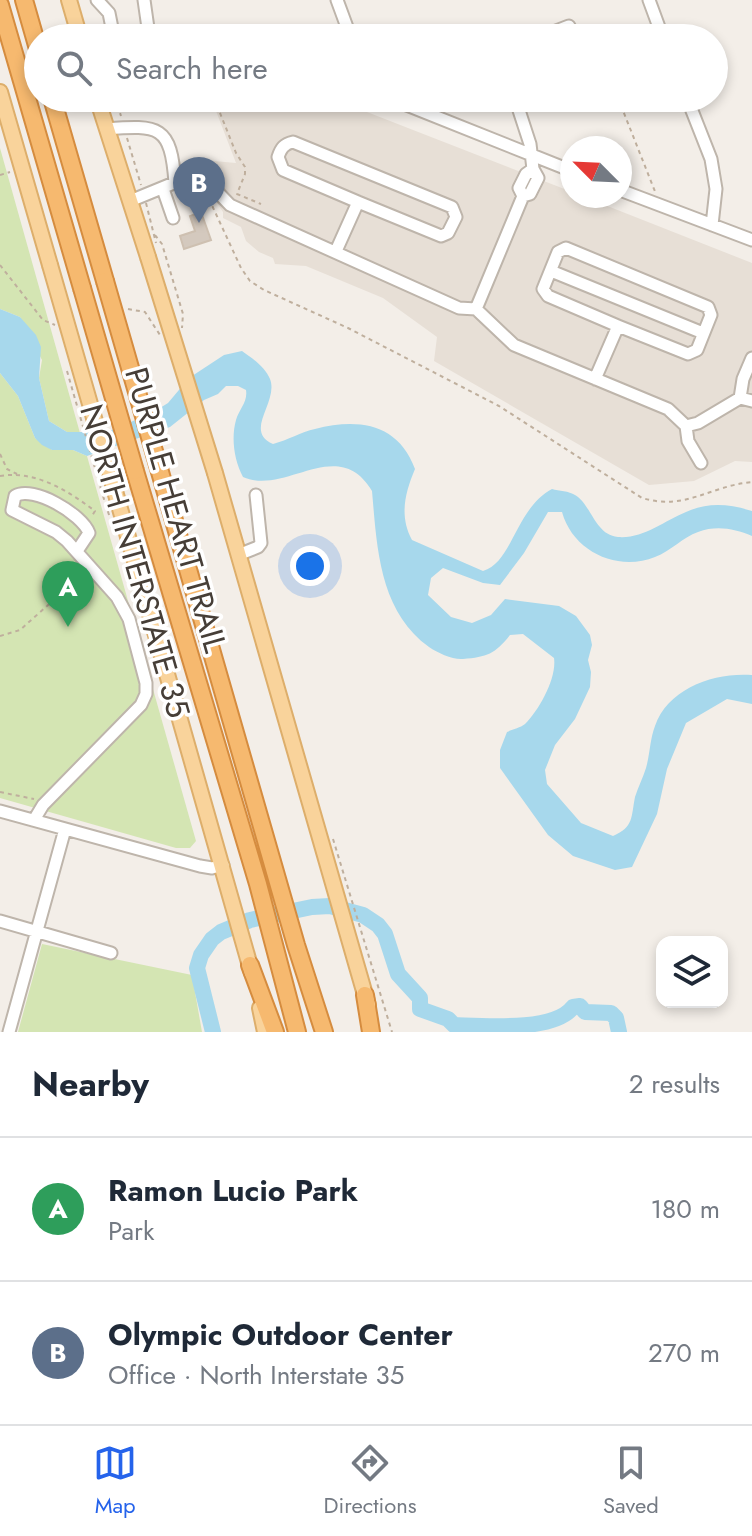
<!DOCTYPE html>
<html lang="en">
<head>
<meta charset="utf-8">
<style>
	:root { --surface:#fff; --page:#f6f6f7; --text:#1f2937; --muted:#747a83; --line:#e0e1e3; --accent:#2563eb }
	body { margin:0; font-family:Jost,sans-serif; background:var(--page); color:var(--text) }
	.controls { position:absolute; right:24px; bottom:24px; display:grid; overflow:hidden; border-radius:16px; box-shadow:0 4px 12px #0003 }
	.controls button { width:72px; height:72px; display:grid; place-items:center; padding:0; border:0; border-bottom:2px solid var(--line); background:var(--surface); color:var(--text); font:40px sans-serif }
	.compass { position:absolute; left:560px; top:136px; width:72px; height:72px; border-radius:50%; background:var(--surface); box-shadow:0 4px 12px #0003; rotate:294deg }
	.you { position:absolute; left:310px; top:566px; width:28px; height:28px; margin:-20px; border:6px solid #fff; border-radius:50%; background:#1a73e8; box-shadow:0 0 0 12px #1a73e833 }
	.badge { display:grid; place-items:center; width:52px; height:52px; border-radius:50%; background:var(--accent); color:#fff; font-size:26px; font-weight:700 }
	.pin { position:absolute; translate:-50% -66px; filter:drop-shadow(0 2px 4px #0008) }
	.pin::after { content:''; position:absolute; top:42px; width:28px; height:24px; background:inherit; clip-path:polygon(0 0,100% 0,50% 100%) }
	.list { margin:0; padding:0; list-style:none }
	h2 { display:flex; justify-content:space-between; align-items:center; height:104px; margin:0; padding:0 32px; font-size:34px }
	h2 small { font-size:26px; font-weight:400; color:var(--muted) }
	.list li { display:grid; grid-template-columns:52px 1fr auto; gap:24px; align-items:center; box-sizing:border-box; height:144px; padding:0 32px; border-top:2px solid var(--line) }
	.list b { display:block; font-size:30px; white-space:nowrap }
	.list p { margin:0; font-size:26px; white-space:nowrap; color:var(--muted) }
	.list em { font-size:26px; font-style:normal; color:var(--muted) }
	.icon { flex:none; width:44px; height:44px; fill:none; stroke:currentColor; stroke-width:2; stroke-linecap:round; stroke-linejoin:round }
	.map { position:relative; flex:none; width:752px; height:1032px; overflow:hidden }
	.search { position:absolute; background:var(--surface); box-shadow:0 4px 12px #0003; left:24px; right:24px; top:24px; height:88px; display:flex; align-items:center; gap:20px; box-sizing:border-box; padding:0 28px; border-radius:44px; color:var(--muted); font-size:30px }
	.sheet { height:392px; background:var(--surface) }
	nav { display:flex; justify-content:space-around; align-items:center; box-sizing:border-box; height:112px; border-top:2px solid var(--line); background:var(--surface); font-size:22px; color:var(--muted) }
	nav a { display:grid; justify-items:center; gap:4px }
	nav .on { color:var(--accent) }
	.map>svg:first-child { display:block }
</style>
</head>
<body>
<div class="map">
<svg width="752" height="1032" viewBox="0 0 752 1032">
	<rect width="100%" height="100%" fill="#f3eee8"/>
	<!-- residential -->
	<path fill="#e7dfd6" d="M 211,98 L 331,98 L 572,192 L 572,196 L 582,196 L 752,263 L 752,462 L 735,461 L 694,481 L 649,485 L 434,361 L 437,337 L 383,298 L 306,266 L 275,264 L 273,258 L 259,252 L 246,241 L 241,227 L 223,218 L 223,212 L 209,191 L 203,160 L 236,163 Z"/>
	<!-- green -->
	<path fill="#d4e5b3" d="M 0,148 L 80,433 L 67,432 L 49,421 L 39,378 L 42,360 L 20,317 L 0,309 Z
		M 0,373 L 18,396 L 35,438 L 52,450 L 73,450 L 87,456 L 196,841 L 190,848 L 176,848 L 0,798 Z
		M 42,944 L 192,975 L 202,1032 L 18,1032 Z"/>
	<!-- water -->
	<path fill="#a7d8ec" d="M 0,309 L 20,317 L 36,335 L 41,347 L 39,378 L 49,421 L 67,432 L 107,432 L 152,413 L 168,403 L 189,378 L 224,355 L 242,351 C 252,358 265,367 270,379 C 279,402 243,431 273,444 C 288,440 301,432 315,429 C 358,418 398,423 415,469 C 405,493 399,516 412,540 L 483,571 C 513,562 515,509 552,489 C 559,491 569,491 575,495 C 591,504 595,535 618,537 C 643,539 664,521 686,512 C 708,502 729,504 752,511 L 752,536 C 735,529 717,525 698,532 C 683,537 671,551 655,557 C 618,572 573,552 562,512 L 548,512 L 524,553 L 500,585 L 483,583 L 443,568 L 431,578 L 428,595 L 451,617 L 472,623 L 491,615 L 505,599 L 559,606 L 576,616 L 590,635 L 592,645 L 588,660 L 591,672 L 590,687 L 575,719 L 555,745 L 545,770 L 547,784 L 581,823 L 613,836 C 634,827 631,817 635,797 C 638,787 643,778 646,768 C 650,754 650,739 655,726 C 668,688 715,672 752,675 L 752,704 L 727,699 L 686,723 L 667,769 L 657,814 L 632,867 L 615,870 L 573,856 L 548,835 L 500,768 L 500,750 L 507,732 C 513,729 520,728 525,724 C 539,710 557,678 554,658 L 523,634 L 510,635 C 495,654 487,657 463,659 C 453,660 438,653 429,647 C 379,611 377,547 372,491 C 338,434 286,496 243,477 C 234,460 231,438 236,420 C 239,409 248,402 246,390 L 238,386 L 226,386 L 218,394 L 204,400 L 170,427 L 87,456 L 73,450 L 52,450 L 42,445 L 35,438 L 18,396 L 0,373 Z"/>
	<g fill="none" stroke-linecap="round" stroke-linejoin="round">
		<!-- river -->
		<path stroke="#a7d8ec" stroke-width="16" d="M 213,1032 L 197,968 L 201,955 L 212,939 L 221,932 L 250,920 L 312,907 L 330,906 L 363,915 L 378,925 L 385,934 L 398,974 L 420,998 L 420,1009 L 448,1019 L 454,1025 C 484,1026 554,1032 573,1007 L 580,1006 L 585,1012 L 611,1013 L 616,1018 L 619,1032"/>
	</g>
	<!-- building -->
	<path fill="#d4c9be" stroke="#cec0b1" stroke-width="2" d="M 201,212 L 211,240 L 184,249 L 180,236 L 195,231 L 190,216 Z"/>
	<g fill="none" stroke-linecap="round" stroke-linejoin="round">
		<!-- minor casing -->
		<g stroke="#beb5ab" stroke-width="15">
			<path id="minor" d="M 97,0 L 109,13 L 113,33
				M 144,0 L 149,35
				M 337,0 L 351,38
				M 649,0 L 663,38
				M 79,35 L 113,33 L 171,38
				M 538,38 L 569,26
				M 389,98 L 572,171
				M 687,98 L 711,159 L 716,189 L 712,225
				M 106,129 C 159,125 171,125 175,183
				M 163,189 L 173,218
				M 620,190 L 752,240
				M 523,196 L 519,188 L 526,174 L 533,169
				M 130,201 L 186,178 L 205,179 L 230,205 L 459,308 L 476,309 L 514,345 L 668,409 L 686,426 L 688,441 L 701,463
				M 336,251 L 358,202 L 283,170 L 278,157 C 281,148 284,144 293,142 L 452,207 L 456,217 L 448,233 L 441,236 L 358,202
				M 551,271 L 703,333
				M 476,309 L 523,196 L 530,194 L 538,178 L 533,169 L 530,144 L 515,98
				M 595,379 L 618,326 L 548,296 L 543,289 L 558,252 L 566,248 L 708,307 L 711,315 L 697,350 L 688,354 L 618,326
				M 740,398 L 743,379 L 752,358
				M 686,426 L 698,423 L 740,398 L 752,401
				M 238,555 L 258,547 L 261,543 L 256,495
				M 0,811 L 200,866 L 212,868 L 223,865
				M 34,820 L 43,805 L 141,705 L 146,694 L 146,683 L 129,619 L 117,597 L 67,541 L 56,532 L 12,510 L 15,496 C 33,485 82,514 89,533 L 77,551
				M 0,921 L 111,953
				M 9,1032 L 65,829"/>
		</g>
		<!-- major casing -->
		<g stroke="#ddae6b" stroke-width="18">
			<path id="major" d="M 69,0 L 80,38
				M 0,92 L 50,265
				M 97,98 L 148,257
				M 215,473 L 368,1005
				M 113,484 L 252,973
				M 260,1008 L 265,1032"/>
		</g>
		<!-- highway casing -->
		<g stroke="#d58c3f" stroke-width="20">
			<path id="highway" d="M 24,0 L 38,49
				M 0,5 L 82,288
				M 52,98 L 105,281
				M 158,465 L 296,945 L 324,1032
				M 135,471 L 258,884 L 297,1032
				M 250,965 L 275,1032
				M 365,995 L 371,1032"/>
		</g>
		<!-- path -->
		<path stroke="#bfaf9d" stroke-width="2" stroke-dasharray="4 4" stroke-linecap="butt" d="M 115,98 L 121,116
			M 214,98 L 236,153 L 245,167 L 245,174 L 237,194 L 261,204
			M 618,98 L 656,194
			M 127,138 L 141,185
			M 0,175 L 10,172
			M 209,199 L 241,268 L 250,281 L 264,290 L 348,328 L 499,406 L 642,498 C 686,511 709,486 752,482
			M 146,203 L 156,243
			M 155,235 L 162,244 L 183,314 L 182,328
			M 0,265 L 43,320 L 55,325
			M 128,309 L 145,312 L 160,335
			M 0,454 L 7,469 L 17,474
			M 0,476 C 36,470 68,491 95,511 L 92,516
			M 103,496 L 110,518
			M 0,636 L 20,630 L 84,573
			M 0,792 L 34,799
			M 333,839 L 392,1032"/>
		<!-- minor -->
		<use href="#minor" stroke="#fff" stroke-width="11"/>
		<!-- major -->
		<use href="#major" stroke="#f9d39b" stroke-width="14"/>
		<!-- highway -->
		<use href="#highway" stroke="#f6b96f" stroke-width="16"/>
		<!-- major-bridge casing -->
		<g stroke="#ddae6b" stroke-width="18" stroke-linecap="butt">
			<path id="major-bridge" d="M 148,257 L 215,473
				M 50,265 L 113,484"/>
		</g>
		<!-- highway-bridge casing -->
		<g stroke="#d58c3f" stroke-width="20" stroke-linecap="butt">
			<path id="highway-bridge" d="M 105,281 L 158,465
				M 82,288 L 135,471"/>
		</g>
		<!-- path-bridge -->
		<path stroke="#bfaf9d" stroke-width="2" stroke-dasharray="4 4" stroke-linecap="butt" d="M 67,371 L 103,496"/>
		<!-- major-bridge -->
		<use href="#major-bridge" stroke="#f9d39b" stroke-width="14"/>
		<!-- highway-bridge -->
		<use href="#highway-bridge" stroke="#f6b96f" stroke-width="16"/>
	</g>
	<g text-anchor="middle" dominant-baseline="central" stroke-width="7" stroke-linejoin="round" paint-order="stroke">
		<!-- street labels -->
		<g font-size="32" fill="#463e37" stroke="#fff">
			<text transform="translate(176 510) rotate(74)">PURPLE HEART TRAIL</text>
			<text transform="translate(135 561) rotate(74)">NORTH INTERSTATE 35</text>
		</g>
	</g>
</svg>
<div class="controls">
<button><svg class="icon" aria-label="layers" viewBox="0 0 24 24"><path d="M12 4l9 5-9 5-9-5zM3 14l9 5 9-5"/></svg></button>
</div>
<svg class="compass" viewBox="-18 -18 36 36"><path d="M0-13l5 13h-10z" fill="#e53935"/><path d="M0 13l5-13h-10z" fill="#747a83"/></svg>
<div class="you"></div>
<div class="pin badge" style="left:68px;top:627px;background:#2e9e5b">A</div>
<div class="pin badge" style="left:199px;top:223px;background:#5c6f8a">B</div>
<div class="search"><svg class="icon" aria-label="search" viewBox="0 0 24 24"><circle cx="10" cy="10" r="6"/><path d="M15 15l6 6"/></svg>Search here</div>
</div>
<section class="sheet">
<h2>Nearby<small>2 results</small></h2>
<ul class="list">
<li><span class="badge" style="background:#2e9e5b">A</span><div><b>Ramon Lucio Park</b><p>Park</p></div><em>180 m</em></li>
<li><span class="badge" style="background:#5c6f8a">B</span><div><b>Olympic Outdoor Center</b><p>Office · North Interstate 35</p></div><em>270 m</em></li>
</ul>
</section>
<nav>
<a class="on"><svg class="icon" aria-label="map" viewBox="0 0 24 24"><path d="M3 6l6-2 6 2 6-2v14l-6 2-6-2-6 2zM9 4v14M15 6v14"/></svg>Map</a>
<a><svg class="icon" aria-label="directions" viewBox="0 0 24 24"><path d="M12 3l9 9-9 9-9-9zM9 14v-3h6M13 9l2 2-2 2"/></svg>Directions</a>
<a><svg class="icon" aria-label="saved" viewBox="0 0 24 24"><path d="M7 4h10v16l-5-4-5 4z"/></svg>Saved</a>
</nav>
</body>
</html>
